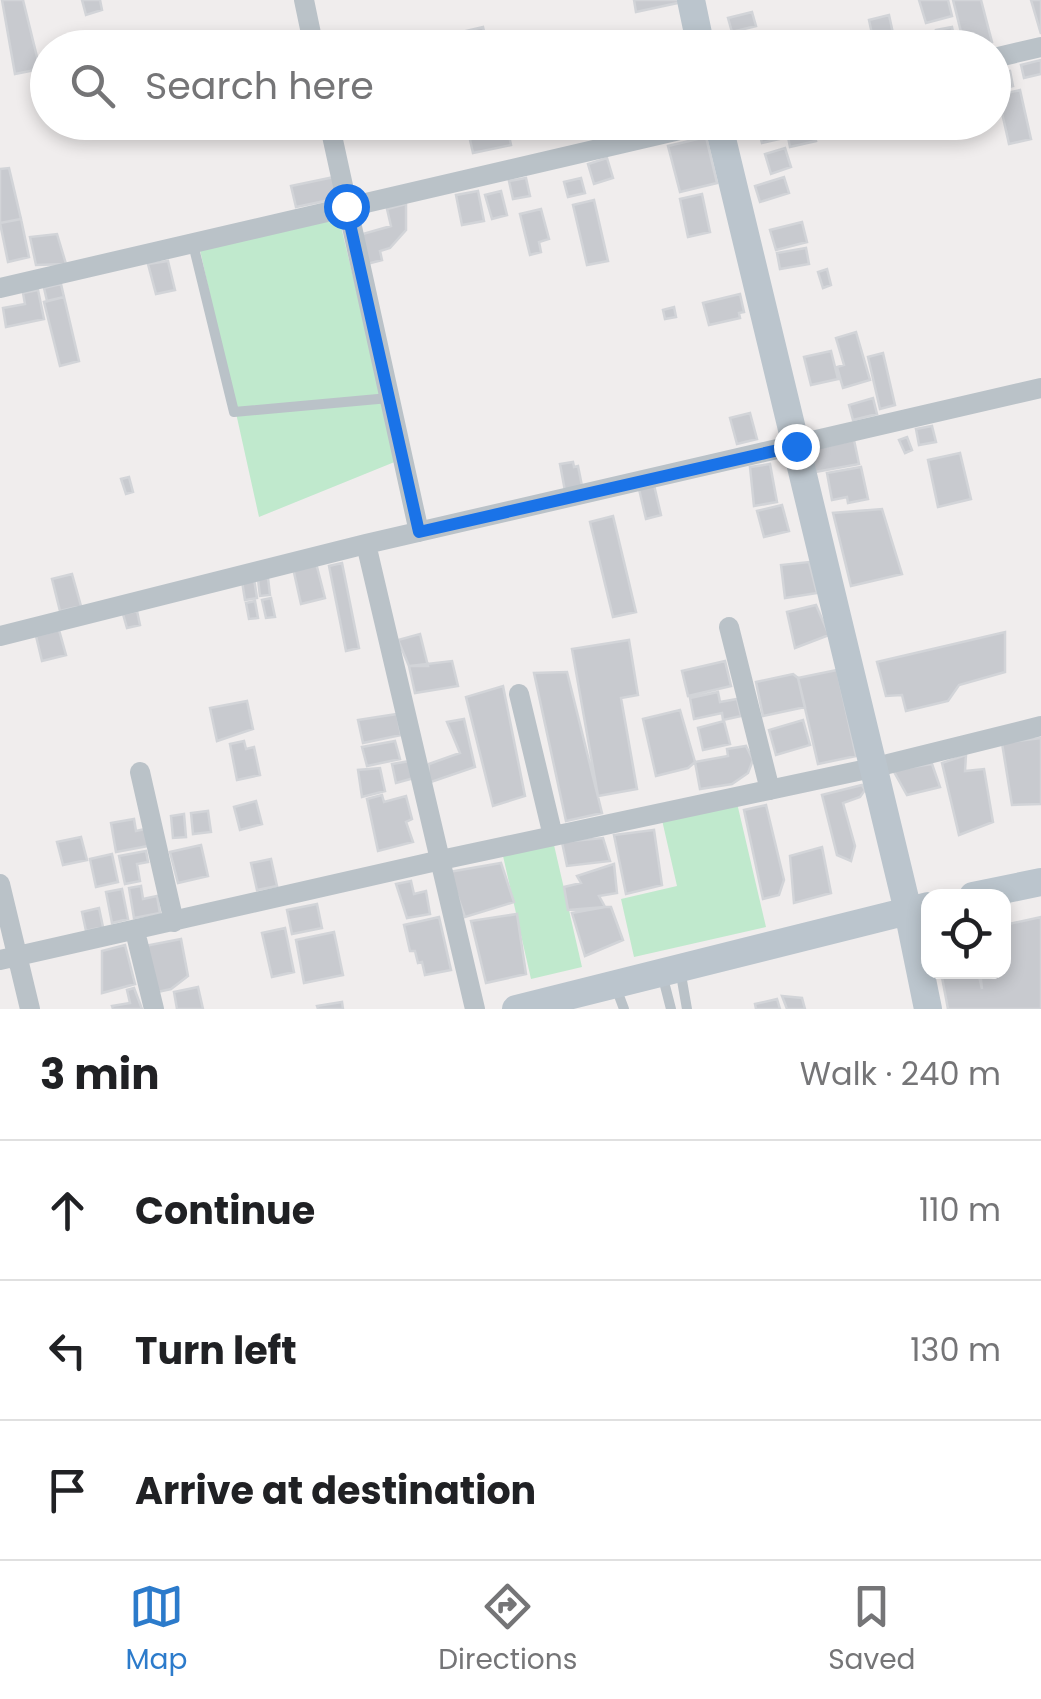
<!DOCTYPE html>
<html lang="en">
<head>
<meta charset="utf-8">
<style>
	:root { --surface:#fff; --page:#f6f6f6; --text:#202124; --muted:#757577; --line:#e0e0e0; --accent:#2c7bcb }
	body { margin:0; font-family:Poppins,sans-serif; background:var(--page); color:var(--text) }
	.controls { position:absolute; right:30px; bottom:30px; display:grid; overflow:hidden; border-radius:20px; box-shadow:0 5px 15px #0003 }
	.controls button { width:90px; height:90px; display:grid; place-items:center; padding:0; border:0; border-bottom:2px solid var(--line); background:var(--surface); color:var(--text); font:50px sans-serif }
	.stop { position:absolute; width:30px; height:30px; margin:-22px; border:8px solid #1a73e8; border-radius:50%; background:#fff }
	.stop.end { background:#1a73e8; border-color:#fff; box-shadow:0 2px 10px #0008 }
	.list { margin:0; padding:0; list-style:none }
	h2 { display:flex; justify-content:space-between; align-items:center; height:130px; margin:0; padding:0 40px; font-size:42px }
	h2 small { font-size:32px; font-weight:400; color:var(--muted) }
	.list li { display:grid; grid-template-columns:65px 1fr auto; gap:30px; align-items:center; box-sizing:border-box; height:140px; padding:0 40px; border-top:2px solid var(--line) }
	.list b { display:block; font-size:38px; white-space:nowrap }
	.list em { font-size:32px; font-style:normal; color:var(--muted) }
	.icon { flex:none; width:55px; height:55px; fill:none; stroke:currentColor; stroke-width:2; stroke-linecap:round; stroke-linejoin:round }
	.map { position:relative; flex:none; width:1041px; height:1009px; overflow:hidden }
	.search { position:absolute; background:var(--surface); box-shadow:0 5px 15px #0003; left:30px; right:30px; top:30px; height:110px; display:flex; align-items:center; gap:25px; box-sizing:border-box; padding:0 35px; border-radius:55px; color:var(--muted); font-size:38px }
	.sheet { height:550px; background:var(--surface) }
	nav { display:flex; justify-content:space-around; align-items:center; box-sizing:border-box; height:140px; border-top:2px solid var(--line); background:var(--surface); font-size:28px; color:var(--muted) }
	nav a { display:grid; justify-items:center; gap:5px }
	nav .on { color:var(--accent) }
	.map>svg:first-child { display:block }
</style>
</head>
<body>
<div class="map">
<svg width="1041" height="1009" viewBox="0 0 1041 1009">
	<rect width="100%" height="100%" fill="#f0eded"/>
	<!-- green -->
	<path fill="#c0e9cd" d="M 339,218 L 397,461 L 259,517 L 200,250 Z
		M 737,803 L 766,927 L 634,957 L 621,899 L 677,886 L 662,820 Z
		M 554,845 L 582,967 L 531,979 L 503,856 Z"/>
	<!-- building -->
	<path fill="#c8cacf" stroke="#d2d4d8" stroke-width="2.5" d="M 2,0 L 23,0 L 40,69 L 15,74 Z
		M 82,0 L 100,0 L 102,10 L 86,15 Z
		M 634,0 L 681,0 L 682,2 L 636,12 Z
		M 919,0 L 948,0 L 952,16 L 926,23 Z
		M 953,0 L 981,0 L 992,42 L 965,48 Z
		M 1031,0 L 1041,0 L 1041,34 Z
		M 752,12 L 756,26 L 732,32 L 728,18 Z
		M 889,15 L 896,47 L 875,48 L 869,20 Z
		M 483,27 L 488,48 L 448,48 L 445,36 Z
		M 952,27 L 955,41 L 939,44 L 936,30 Z
		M 756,40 L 758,48 L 729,48 L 729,47 Z
		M 1041,60 L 1041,74 L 1024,78 L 1021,65 Z
		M 1010,71 L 1013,86 L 996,90 L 994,75 Z
		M 1020,90 L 1031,139 L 1009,144 L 998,95 Z
		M 466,122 L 506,122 L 511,145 L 473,153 Z
		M 775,122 L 790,126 L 812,122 L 816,141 L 790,147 L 788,137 L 762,143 L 758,127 Z
		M 706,137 L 717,183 L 680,192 L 668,146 Z
		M 785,148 L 791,167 L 771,174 L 765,154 Z
		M 607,158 L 613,178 L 594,184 L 588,164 Z
		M 9,168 L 21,219 L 0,223 L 0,169 Z
		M 334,177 L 339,198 L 296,207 L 291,186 Z
		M 784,177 L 789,193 L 760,202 L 755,186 Z
		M 526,178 L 530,196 L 513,199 L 509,181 Z
		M 581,178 L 585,193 L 568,197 L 564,182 Z
		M 478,191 L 484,221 L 462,225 L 456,195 Z
		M 501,191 L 507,215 L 492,219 L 485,195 Z
		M 702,194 L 710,232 L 688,237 L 680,199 Z
		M 594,200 L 608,261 L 587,265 L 573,205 Z
		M 406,204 L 406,230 L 390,248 L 380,251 L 382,260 L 367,264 L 359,235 L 391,226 L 387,209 Z
		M 541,209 L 549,239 L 539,242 L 541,252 L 530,255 L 520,214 Z
		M 21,219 L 29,257 L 8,262 L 0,223 Z
		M 802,222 L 807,242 L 776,250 L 770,230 Z
		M 57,234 L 66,264 L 36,265 L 30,237 Z
		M 806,248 L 809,264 L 780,269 L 777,253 Z
		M 168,261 L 175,290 L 156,294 L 148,264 Z
		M 827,269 L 831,285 L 823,288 L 818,272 Z
		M 61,284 L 64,297 L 47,301 L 44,288 Z
		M 38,290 L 44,319 L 6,327 L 3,308 L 25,304 L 23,293 Z
		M 740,294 L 744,312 L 739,313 L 740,318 L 709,325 L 703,303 Z
		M 64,297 L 79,361 L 60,366 L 44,302 Z
		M 674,307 L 676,317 L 665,319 L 663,310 Z
		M 856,332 L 870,380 L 843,388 L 837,367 L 844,365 L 836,338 Z
		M 831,351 L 838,379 L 811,385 L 804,357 Z
		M 883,353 L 895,405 L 880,409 L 868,357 Z
		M 873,398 L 877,414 L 853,420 L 849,405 Z
		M 750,413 L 757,439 L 737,444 L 730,418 Z
		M 932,426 L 936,442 L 919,445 L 916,429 Z
		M 907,437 L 912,450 L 905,453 L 899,440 Z
		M 854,440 L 859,464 L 815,472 L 810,449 Z
		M 960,453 L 971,499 L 938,507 L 928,460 Z
		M 573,462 L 574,467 L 578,466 L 582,486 L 565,491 L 560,464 Z
		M 770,464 L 777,502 L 754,506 L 750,467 Z
		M 861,467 L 868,499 L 848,503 L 847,497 L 832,500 L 827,473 Z
		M 129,477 L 133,492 L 126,494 L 121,479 Z
		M 654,485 L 661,515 L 646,519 L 639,489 Z
		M 782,505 L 789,531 L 764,537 L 757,511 Z
		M 882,509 L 902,574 L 851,586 L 833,513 Z
		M 613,516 L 636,612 L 613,617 L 590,522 Z
		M 809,562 L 817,593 L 785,598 L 781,565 Z
		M 316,563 L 325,598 L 301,604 L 293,568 Z
		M 342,563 L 359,648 L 346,651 L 329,566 Z
		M 72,574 L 81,606 L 60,611 L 52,579 Z
		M 268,578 L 270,595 L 260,596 L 258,579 Z
		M 254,579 L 257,598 L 245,600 L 242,581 Z
		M 271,598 L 275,617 L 266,618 L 262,600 Z
		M 255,601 L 258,618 L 249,619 L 246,603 Z
		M 816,605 L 829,635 L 795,648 L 787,612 Z
		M 137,611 L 140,625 L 127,628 L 123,614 Z
		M 59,630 L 66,655 L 42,661 L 36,636 Z
		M 1005,632 L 1005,672 L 959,685 L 948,701 L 906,711 L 902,695 L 886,696 L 877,662 Z
		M 420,634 L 428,666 L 409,666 L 398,640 Z
		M 629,640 L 638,695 L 621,698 L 637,789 L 598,796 L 572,649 Z
		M 452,661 L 458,686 L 415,693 L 409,666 Z
		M 725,661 L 731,686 L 688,696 L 682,671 Z
		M 837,670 L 856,756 L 818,764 L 798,678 Z
		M 567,672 L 602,813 L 566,821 L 534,673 Z
		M 793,674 L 798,678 L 805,707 L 763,716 L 756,682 Z
		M 503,686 L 525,796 L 493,806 L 466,697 Z
		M 718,692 L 720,702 L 737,699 L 741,716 L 723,720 L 722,713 L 694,719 L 690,698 Z
		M 247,701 L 253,729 L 217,741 L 210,708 Z
		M 680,710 L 695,762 L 688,768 L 656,776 L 643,719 Z
		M 397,714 L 401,735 L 363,743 L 358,720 Z
		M 464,719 L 475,767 L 428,783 L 429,764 L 460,753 L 447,722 Z
		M 803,720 L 810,745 L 776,755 L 769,730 Z
		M 724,721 L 730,744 L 703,750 L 698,728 Z
		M 1041,738 L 1041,804 L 1012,805 L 1002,743 Z
		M 244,741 L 246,749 L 254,747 L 260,775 L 237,780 L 230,744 Z
		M 395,741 L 400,759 L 367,766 L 362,747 Z
		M 746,746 L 753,760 L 748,773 L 732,784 L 700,789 L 695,762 L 728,756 L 727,749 Z
		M 966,755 L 965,771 L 984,769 L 993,822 L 959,835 L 942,763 Z
		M 410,761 L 414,778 L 396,783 L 392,764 Z
		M 932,764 L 940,787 L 907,795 L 893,770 Z
		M 380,768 L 385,791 L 362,797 L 358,770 Z
		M 862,785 L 865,790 L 860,797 L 843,803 L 855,846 L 851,861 L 837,855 L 822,795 Z
		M 382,795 L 384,802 L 406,796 L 412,819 L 406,822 L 413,842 L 378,851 L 367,799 Z
		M 256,801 L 262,824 L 240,830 L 234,807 Z
		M 766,805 L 784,880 L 779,895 L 763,899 L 744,810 Z
		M 208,811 L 211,832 L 193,834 L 191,813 Z
		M 184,814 L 186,837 L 173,838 L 171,816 Z
		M 134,819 L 136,831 L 145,829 L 148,846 L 116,852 L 111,823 Z
		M 654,830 L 662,885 L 626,894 L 614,835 Z
		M 81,837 L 87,860 L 63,865 L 57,842 Z
		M 603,838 L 610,861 L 567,866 L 562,842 Z
		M 201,845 L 208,876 L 178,883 L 170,852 Z
		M 822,847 L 831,893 L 794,903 L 790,856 Z
		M 146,851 L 148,862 L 137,864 L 140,881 L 125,884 L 119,856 Z
		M 112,854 L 118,882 L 96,887 L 90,859 Z
		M 271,859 L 277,886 L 257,890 L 251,863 Z
		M 501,863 L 514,902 L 465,917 L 449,872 Z
		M 614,864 L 617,893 L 599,896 L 605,907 L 568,910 L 564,887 L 581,883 L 577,876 Z
		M 411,881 L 414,894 L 426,891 L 430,914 L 407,918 L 396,884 Z
		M 141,886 L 143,899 L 157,896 L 160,913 L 134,918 L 129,888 Z
		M 122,889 L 128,919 L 112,923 L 106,892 Z
		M 317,904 L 322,928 L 292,934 L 287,910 Z
		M 605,907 L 611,907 L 623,940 L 585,956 L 572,913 Z
		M 99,908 L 103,927 L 86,931 L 82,912 Z
		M 517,914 L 526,974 L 486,983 L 471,921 Z
		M 439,917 L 451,970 L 425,975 L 422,962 L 418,963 L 415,951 L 410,951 L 404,925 Z
		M 1041,917 L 1041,1009 L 948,1009 L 941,972 L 978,972 L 982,989 L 980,972 L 1004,972 L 1004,925 Z
		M 285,928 L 294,972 L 272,977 L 262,933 Z
		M 334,932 L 343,975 L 304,983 L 296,940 Z
		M 181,939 L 188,976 L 171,989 L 153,993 L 145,946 Z
		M 125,945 L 135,984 L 102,993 L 102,951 Z
		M 198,987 L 203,1009 L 177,1009 L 174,992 Z
		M 134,988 L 142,1009 L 113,1009 L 112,1006 L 130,1003 L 127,990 Z
		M 782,996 L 802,998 L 805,1009 L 787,1009 Z
		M 777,999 L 780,1009 L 756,1009 L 755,1004 Z
		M 342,1002 L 343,1009 L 318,1009 L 317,1006 Z"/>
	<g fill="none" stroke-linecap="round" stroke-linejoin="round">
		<!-- lane -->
		<path stroke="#bac2c8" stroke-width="10" d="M 193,244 L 234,412 L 389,398
			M 680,969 L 687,1009
			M 662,974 L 671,1009
			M 615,985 L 624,1009"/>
		<!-- street -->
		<path stroke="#bac2c8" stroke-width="20" d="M 304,0 L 314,48
			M 994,58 L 1041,47
			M 329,122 L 419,532
			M 0,288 L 714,122
			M 366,544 L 475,1009
			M 729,627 L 770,790
			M 0,636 L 366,544 L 1041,388
			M 519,694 L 553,836
			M 140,772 L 174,922
			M 0,884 L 30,1009
			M 135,931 L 154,1009
			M 0,960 L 441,860 L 872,768 L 1041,726"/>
		<!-- secondary -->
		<path stroke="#bbc5cd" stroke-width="28" d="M 691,0 L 701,48
			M 718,122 L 908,911 L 928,1009
			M 973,896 L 1041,882
			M 516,1009 L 928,906"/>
	</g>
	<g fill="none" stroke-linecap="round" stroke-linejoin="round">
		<!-- route -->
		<path stroke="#1a73e8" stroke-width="12" d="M 346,206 L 419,532 L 796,446"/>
	</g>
</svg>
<div class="controls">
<button><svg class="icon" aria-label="locate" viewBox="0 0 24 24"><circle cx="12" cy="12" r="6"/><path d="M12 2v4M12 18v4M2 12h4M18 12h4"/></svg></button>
</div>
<div class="stop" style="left:346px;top:206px"></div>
<div class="stop end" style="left:796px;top:446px"></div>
<div class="search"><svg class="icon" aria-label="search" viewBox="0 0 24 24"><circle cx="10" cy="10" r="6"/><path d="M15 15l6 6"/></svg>Search here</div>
</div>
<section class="sheet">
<h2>3 min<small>Walk · 240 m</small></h2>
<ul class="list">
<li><svg class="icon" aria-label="ahead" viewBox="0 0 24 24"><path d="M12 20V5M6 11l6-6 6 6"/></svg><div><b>Continue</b></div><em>110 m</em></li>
<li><svg class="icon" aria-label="left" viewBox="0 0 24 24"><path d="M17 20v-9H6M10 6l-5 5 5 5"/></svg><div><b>Turn left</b></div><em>130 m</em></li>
<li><svg class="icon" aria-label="arrive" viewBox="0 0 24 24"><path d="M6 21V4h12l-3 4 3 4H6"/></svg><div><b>Arrive at destination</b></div></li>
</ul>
</section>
<nav>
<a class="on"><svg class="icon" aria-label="map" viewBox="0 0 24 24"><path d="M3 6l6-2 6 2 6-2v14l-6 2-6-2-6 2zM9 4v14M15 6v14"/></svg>Map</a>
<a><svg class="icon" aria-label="directions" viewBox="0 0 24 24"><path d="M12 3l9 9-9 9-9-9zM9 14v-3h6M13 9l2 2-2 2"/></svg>Directions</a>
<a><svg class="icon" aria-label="saved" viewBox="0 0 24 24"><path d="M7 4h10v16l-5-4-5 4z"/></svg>Saved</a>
</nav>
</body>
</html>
